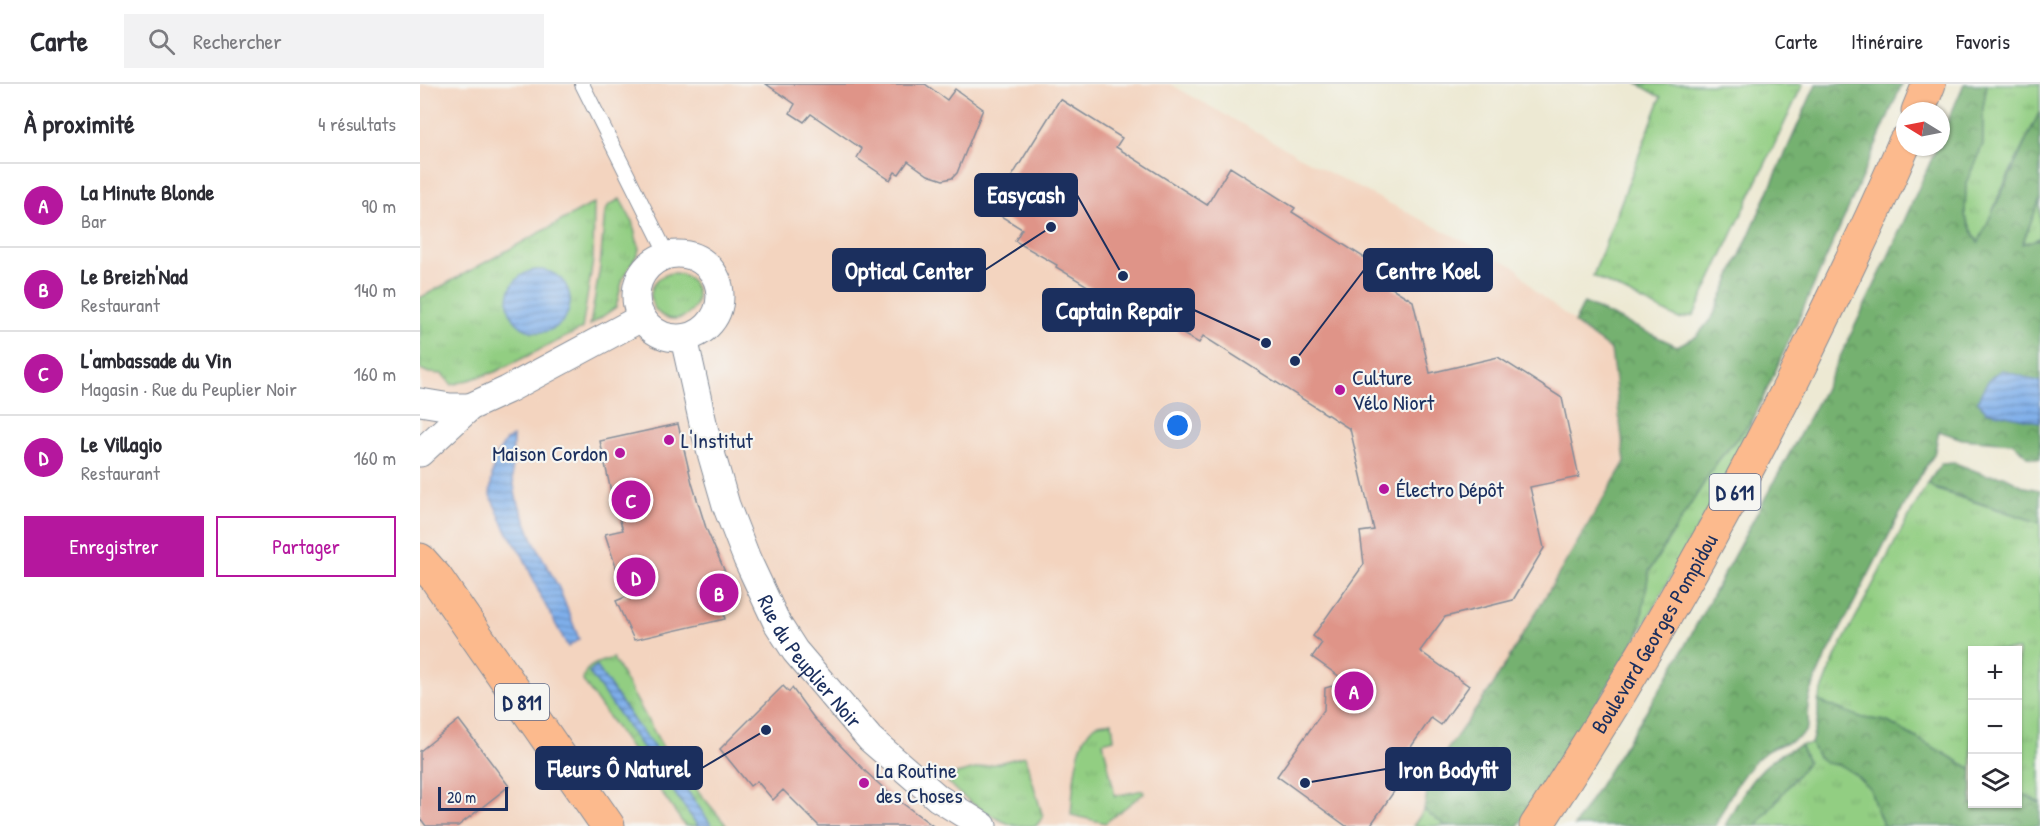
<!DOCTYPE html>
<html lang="fr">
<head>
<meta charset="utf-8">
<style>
	:root { --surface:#fff; --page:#f2f2f3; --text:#2b2b33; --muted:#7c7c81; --line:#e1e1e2; --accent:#b5179e }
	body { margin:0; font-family:"Patrick Hand",sans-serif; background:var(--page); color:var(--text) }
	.controls { position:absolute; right:18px; bottom:18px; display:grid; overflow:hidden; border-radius:0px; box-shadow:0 2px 4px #0004 }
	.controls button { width:54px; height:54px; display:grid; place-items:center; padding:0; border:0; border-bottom:2px solid var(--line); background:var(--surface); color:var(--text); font:30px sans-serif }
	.compass { position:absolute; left:1476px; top:18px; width:54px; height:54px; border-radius:50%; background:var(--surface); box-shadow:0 2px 4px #0004; rotate:280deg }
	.scale { position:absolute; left:18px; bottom:15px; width:70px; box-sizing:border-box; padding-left:6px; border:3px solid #1b2f5e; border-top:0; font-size:16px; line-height:21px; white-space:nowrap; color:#1b2f5e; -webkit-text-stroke:4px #f6f6f2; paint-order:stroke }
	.you { position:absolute; left:758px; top:342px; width:21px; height:21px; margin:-15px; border:4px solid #fff; border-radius:50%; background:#1a73e8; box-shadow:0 0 0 9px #1a73e833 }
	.badge { display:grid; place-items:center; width:39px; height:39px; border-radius:50%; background:var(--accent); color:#fff; font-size:20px; font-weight:700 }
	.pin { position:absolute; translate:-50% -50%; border:3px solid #fff; box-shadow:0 2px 6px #0006 }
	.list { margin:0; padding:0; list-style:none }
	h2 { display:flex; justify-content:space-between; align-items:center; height:78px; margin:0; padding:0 24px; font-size:26px }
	h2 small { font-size:20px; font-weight:400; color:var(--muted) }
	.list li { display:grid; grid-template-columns:39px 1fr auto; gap:18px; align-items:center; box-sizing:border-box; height:84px; padding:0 24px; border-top:2px solid var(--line) }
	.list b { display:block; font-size:22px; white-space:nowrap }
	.list p { margin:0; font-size:20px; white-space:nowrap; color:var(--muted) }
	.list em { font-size:20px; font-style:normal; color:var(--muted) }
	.actions { display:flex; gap:12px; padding:18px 24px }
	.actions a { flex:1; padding:14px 0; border:2px solid var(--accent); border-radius:0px; text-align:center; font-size:21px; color:var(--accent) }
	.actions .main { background:var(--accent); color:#fff }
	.icon { flex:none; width:33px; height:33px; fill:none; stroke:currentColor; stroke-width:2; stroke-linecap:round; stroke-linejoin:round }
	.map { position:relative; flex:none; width:1620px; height:742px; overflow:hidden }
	header { display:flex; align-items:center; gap:36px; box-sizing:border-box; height:84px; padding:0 30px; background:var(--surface); border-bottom:2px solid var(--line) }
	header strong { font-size:28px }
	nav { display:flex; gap:33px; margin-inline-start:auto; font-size:21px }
	.search { width:420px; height:54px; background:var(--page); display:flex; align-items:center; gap:15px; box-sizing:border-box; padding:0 21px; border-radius:0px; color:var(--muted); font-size:22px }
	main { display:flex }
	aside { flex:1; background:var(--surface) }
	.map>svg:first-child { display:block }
</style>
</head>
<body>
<header>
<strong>Carte</strong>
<div class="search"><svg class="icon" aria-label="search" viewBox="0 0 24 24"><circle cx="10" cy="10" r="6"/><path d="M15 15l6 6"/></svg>Rechercher</div>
<nav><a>Carte</a><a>Itinéraire</a><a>Favoris</a></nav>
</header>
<main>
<aside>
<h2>À proximité<small>4 résultats</small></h2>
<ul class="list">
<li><span class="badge">A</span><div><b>La Minute Blonde</b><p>Bar</p></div><em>90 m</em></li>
<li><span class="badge">B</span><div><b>Le Breizh'Nad</b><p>Restaurant</p></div><em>140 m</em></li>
<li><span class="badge">C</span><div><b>L'ambassade du Vin</b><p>Magasin · Rue du Peuplier Noir</p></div><em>160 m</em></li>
<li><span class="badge">D</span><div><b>Le Villagio</b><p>Restaurant</p></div><em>160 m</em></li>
</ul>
<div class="actions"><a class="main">Enregistrer</a><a>Partager</a></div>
</aside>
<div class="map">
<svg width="1620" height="742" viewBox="0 0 1620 742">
	<defs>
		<pattern id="grass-tufts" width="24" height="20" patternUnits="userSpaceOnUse" patternTransform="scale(1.5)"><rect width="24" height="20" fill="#92ce82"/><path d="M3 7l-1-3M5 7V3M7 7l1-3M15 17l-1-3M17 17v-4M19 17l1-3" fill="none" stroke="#7db173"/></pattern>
		<pattern id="forest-crowns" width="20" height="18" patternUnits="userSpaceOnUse" patternTransform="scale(1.5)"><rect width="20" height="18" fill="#75b170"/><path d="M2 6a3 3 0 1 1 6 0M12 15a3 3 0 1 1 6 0" fill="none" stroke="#5f905f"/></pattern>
		<pattern id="water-rules" width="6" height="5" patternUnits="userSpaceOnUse" patternTransform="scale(1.5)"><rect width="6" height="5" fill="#7fafea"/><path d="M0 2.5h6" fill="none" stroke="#678fc1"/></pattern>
	</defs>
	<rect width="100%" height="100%" fill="#f6f6f2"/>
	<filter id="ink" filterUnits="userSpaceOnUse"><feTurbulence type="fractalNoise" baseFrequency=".0167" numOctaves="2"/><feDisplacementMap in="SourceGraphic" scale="12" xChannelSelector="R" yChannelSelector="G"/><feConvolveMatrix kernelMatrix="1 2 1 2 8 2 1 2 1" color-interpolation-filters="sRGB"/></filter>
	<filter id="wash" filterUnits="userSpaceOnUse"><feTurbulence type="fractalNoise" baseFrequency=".008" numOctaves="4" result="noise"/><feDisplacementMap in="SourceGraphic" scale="24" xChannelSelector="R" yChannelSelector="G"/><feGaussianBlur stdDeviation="1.35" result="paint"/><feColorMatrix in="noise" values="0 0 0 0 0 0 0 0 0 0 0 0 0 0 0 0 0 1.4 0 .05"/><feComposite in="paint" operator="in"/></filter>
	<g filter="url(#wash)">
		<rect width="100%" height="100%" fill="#ede9d3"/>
		<!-- built -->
		<path fill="#f3d4bf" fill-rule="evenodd" d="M 0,0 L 750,0 L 904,86 L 1097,184 L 1115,207 L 1191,266 L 1205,378 L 1073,601 L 1010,690 L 1004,726 L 993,742 L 292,742 L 285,731 L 169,588 L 278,742 L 0,742 L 0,285 L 9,289 L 22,290 L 33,300 L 75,288 L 162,245 L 173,176 L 174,119 L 0,214 ZM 200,115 L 212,137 L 219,165 L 215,174 L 206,186 L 200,204 L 170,240 L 180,183 L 185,127 ZM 93,353 L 92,388 L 96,413 L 114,458 L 148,562 L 121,513 L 103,472 L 86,446 Z"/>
		<!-- grass -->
		<path fill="url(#grass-tufts)" stroke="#567e70" stroke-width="1.5" d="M 1218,0 L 1383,0 L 1274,231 L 1259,235 L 1173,192 L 1241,13 Z
			M 1567,0 L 1620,0 L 1620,27 L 1580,109 L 1559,160 L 1545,132 L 1546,99 L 1563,60 L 1563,24 Z
			M 200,115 L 212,137 L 219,165 L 218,169 L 203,194 L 196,223 L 170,241 L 180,183 L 185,127 L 189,121 Z
			M 1620,115 L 1620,154 L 1602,161 Z
			M 174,119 L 173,176 L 162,245 L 75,288 L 32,301 L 22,290 L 9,289 L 0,285 L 0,214 Z
			M231 212a23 23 0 1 1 46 0a23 23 0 1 1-46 0Z
			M 1334,334 L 1311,385 L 1219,550 L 1229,487 L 1297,378 Z
			M 1508,399 L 1517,406 L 1620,439 L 1620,719 L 1598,708 L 1598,566 L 1552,566 L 1552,685 L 1466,637 L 1443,634 L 1398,617 L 1416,571 L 1483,443 Z
			M 193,574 L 245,667 L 307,742 L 292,742 L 261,698 L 216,640 L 177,583 L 169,588 L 278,742 L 265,742 L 163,597 C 163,581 180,578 193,574 Z
			M 692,638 L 694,655 L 683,658 L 695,712 L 723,706 L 724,709 L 685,739 L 651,731 C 653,709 654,650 678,640 C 682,639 688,639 692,638 Z
			M 1391,660 L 1398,673 L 1407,679 L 1422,682 L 1436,691 L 1450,705 L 1456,724 L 1464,742 L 1336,742 L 1388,678 L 1380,661 Z
			M 605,672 L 623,733 L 616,742 C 610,742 602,742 596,742 C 577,737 533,710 525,693 Z
			M 1004,726 L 1026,742 L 993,742 Z"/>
		<!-- forest -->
		<path fill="url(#forest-crowns)" stroke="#487067" stroke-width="1.5" d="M 1396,0 L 1482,0 L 1429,123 L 1334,334 L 1297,378 L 1229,487 L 1219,550 L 1171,630 L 1098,742 L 1026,742 L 1004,726 L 1010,690 L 1073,601 L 1205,378 L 1191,266 L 1154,239 L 1164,219 L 1257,262 L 1277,252 L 1293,232 Z
			M 1544,0 L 1567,0 L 1563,24 L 1563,60 L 1546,99 L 1545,132 L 1558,159 L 1620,27 L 1620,115 L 1602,160 L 1620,154 L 1620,375 L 1608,373 L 1593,359 L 1542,355 L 1519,347 L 1514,371 L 1500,391 L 1401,583 C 1396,595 1389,609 1388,622 C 1387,631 1391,641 1384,649 C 1375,658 1358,660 1347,667 C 1321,686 1309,714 1295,742 L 1154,742 L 1250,589 L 1405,304 L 1467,175 L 1517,63 L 1521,63 L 1521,53 Z
			M 1535,379 L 1566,391 L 1584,392 L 1605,403 L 1620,406 L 1620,439 L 1517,405 L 1508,399 L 1521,380 Z
			M 1398,617 L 1443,634 L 1466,637 L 1552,685 L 1552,720 L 1598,720 L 1598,708 L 1620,719 L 1620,742 L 1464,742 L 1456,724 L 1450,705 L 1436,691 L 1422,682 L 1406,679 L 1398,673 L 1391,660 L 1398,635 Z
			M 1380,661 L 1388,678 L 1336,742 L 1305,742 C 1323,706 1340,676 1380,661 Z"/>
		<!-- water -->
		<path fill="url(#water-rules)" stroke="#4d6fa4" stroke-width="1.5" d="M88 217a31 31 0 1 1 62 0a31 31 0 1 1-62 0Z
			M 1582,286 L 1620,298 L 1620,338 L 1566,327 L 1558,317 C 1563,303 1569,293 1582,286 Z
			M 93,353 L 92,388 L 96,413 L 114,458 L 139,504 L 159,555 L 148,563 L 121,513 L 103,472 L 86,446 L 70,411 L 74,375 L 86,356 Z
			M 177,583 L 216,640 L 261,698 L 292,742 L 278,742 L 169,588 Z"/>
		<g id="blocks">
			<!-- building -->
			<path fill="#df9488" d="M 346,0 L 505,0 L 527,16 L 535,5 L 563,25 L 537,89 L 532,94 L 523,96 L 508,91 L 488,77 L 479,90 L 475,88 L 470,96 L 437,74 L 442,65 L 391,30 L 384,38 L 370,29 L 375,20 Z
				M 640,15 L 702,54 L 696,63 L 787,121 L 810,83 L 875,124 L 872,128 L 978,195 L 972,204 L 993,217 L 1010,289 L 1078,273 L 1142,314 L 1159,393 L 1110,403 L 1124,464 L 1093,516 L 1025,533 L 1000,567 L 1049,602 L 1021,641 L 1011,634 L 982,676 L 991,683 L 950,742 L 926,742 L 857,692 L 904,626 L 905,604 L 927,598 L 892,573 L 902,559 L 893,552 L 944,480 L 940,448 L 954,446 L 930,345 L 783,252 L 779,259 L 757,247 L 764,234 L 732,214 L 726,223 L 719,218 L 712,229 L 636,183 L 637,181 L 595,157 L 602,145 L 571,126 Z
				M 258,340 L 272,399 L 286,444 L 318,518 L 302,522 L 305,535 L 214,556 L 196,517 L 208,512 L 198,489 L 185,450 L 203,446 L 192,412 L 180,357 Z
				M 363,602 L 369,608 L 372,604 L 394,634 L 446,688 L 470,710 L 513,742 L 399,742 L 363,706 L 353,716 L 337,697 L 330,702 L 300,665 Z
				M 39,636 L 89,702 L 38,742 L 6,742 L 0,734 L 0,667 Z"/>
		</g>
	</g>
	<g filter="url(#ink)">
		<use href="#blocks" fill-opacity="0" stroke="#848c98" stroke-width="1.5"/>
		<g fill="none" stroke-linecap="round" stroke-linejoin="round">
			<!-- service casing -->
			<g stroke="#848c98" stroke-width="16">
				<path id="service" d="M 162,0 L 243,162 L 244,171"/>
			</g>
			<!-- minor casing -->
			<g stroke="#848c98" stroke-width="29">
				<g id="minor">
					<circle cx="258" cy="212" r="42"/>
					<path id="s1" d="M 264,254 L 285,348 L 306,421 L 327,475 L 357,539 L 375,567 L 450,655 L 518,714 L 563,742"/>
					<path d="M 0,318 L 30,323 L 50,323"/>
					<path d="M 0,369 L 50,323 L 87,306 L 221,234"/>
				</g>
			</g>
			<!-- primary casing -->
			<g stroke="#848c98" stroke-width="35">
				<g id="primary">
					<path d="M 1498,27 L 1509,0"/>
					<path d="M 0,476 L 16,494 L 188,742"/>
					<path id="s2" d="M 1116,742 C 1226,574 1325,399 1411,218 C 1437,165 1462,112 1485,58"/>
				</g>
			</g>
			<!-- service -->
			<use href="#service" stroke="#fff" stroke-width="14"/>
			<!-- minor -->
			<use href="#minor" stroke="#fff" stroke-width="27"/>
			<!-- primary -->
			<use href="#primary" stroke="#fcba8d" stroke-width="33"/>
		</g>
	</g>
	<!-- markers -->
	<g fill="#b5179e" stroke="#f6f6f2" stroke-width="2">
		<circle cx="920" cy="306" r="6"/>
		<circle cx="249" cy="356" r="6"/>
		<circle cx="200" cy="369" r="6"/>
		<circle cx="964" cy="405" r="6"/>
		<circle cx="444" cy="699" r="6"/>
	</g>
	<g text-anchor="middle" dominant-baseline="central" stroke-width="4.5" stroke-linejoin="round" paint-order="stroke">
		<!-- shield labels -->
		<g fill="#f6f6f2" stroke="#5d6b8a" stroke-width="1.5">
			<rect x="1289.5" y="390" width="51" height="36" rx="4.5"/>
			<rect x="75" y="600" width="54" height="36" rx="4.5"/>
		</g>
		<g font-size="21" font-weight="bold" fill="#1b2f5e">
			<text x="1315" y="408">D 611</text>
			<text x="102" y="618">D 811</text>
		</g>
		<!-- poi labels -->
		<g font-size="22" fill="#1b2f5e" stroke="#f6f6f2" text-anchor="start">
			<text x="932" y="293">Culture<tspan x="932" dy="25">Vélo Niort</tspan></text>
			<text x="261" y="356">L'Institut</text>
			<text x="188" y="369" text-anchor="end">Maison Cordon</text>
			<text x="976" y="405">Électro Dépôt</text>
			<text x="456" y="686">La Routine<tspan x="456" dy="25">des Choses</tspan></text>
		</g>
		<!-- street labels -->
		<g font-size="22" fill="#1b2f5e" stroke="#f6f6f2">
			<text stroke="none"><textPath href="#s2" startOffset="226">Boulevard Georges Pompidou</textPath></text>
			<text stroke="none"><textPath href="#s1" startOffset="351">Rue du Peuplier Noir</textPath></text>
		</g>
	</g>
	<!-- callouts -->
	<path fill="none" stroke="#1b2f5e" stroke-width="2" d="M703 192L657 111M875 277L944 186M631 143L565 186M846 259L774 226M346 646L282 684M885 699L966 685"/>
	<g fill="#1b2f5e" stroke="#f6f6f2" stroke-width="2">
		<circle cx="703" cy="192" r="6"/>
		<circle cx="875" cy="277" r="6"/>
		<circle cx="631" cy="143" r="6"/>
		<circle cx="846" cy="259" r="6"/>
		<circle cx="346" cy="646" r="6"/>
		<circle cx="885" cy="699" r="6"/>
	</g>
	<g fill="#1b2f5e" stroke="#1b2f5e" stroke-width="2">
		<rect x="555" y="90" width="102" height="42" rx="6"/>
		<rect x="944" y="165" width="128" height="42" rx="6"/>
		<rect x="413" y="165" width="152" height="42" rx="6"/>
		<rect x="623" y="205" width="151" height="42" rx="6"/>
		<rect x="116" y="663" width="166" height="42" rx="6"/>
		<rect x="966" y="664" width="124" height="42" rx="6"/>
	</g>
	<g font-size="24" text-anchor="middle" font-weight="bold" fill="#fff">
		<text x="606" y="119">Easycash</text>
		<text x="1008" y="195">Centre Koel</text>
		<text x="489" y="195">Optical Center</text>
		<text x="699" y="235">Captain Repair</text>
		<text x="199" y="693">Fleurs Ô Naturel</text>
		<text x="1028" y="694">Iron Bodyfit</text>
	</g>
</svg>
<div class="controls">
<button>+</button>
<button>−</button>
<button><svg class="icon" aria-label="layers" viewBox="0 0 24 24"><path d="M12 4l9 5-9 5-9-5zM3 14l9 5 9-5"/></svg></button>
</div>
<svg class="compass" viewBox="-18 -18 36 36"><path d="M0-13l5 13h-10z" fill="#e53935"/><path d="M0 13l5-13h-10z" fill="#7c7c81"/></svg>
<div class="scale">20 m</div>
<div class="you"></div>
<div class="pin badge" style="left:934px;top:607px">A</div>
<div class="pin badge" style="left:299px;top:509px">B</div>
<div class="pin badge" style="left:211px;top:416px">C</div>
<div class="pin badge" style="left:216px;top:493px">D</div>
</div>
</main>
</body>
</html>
